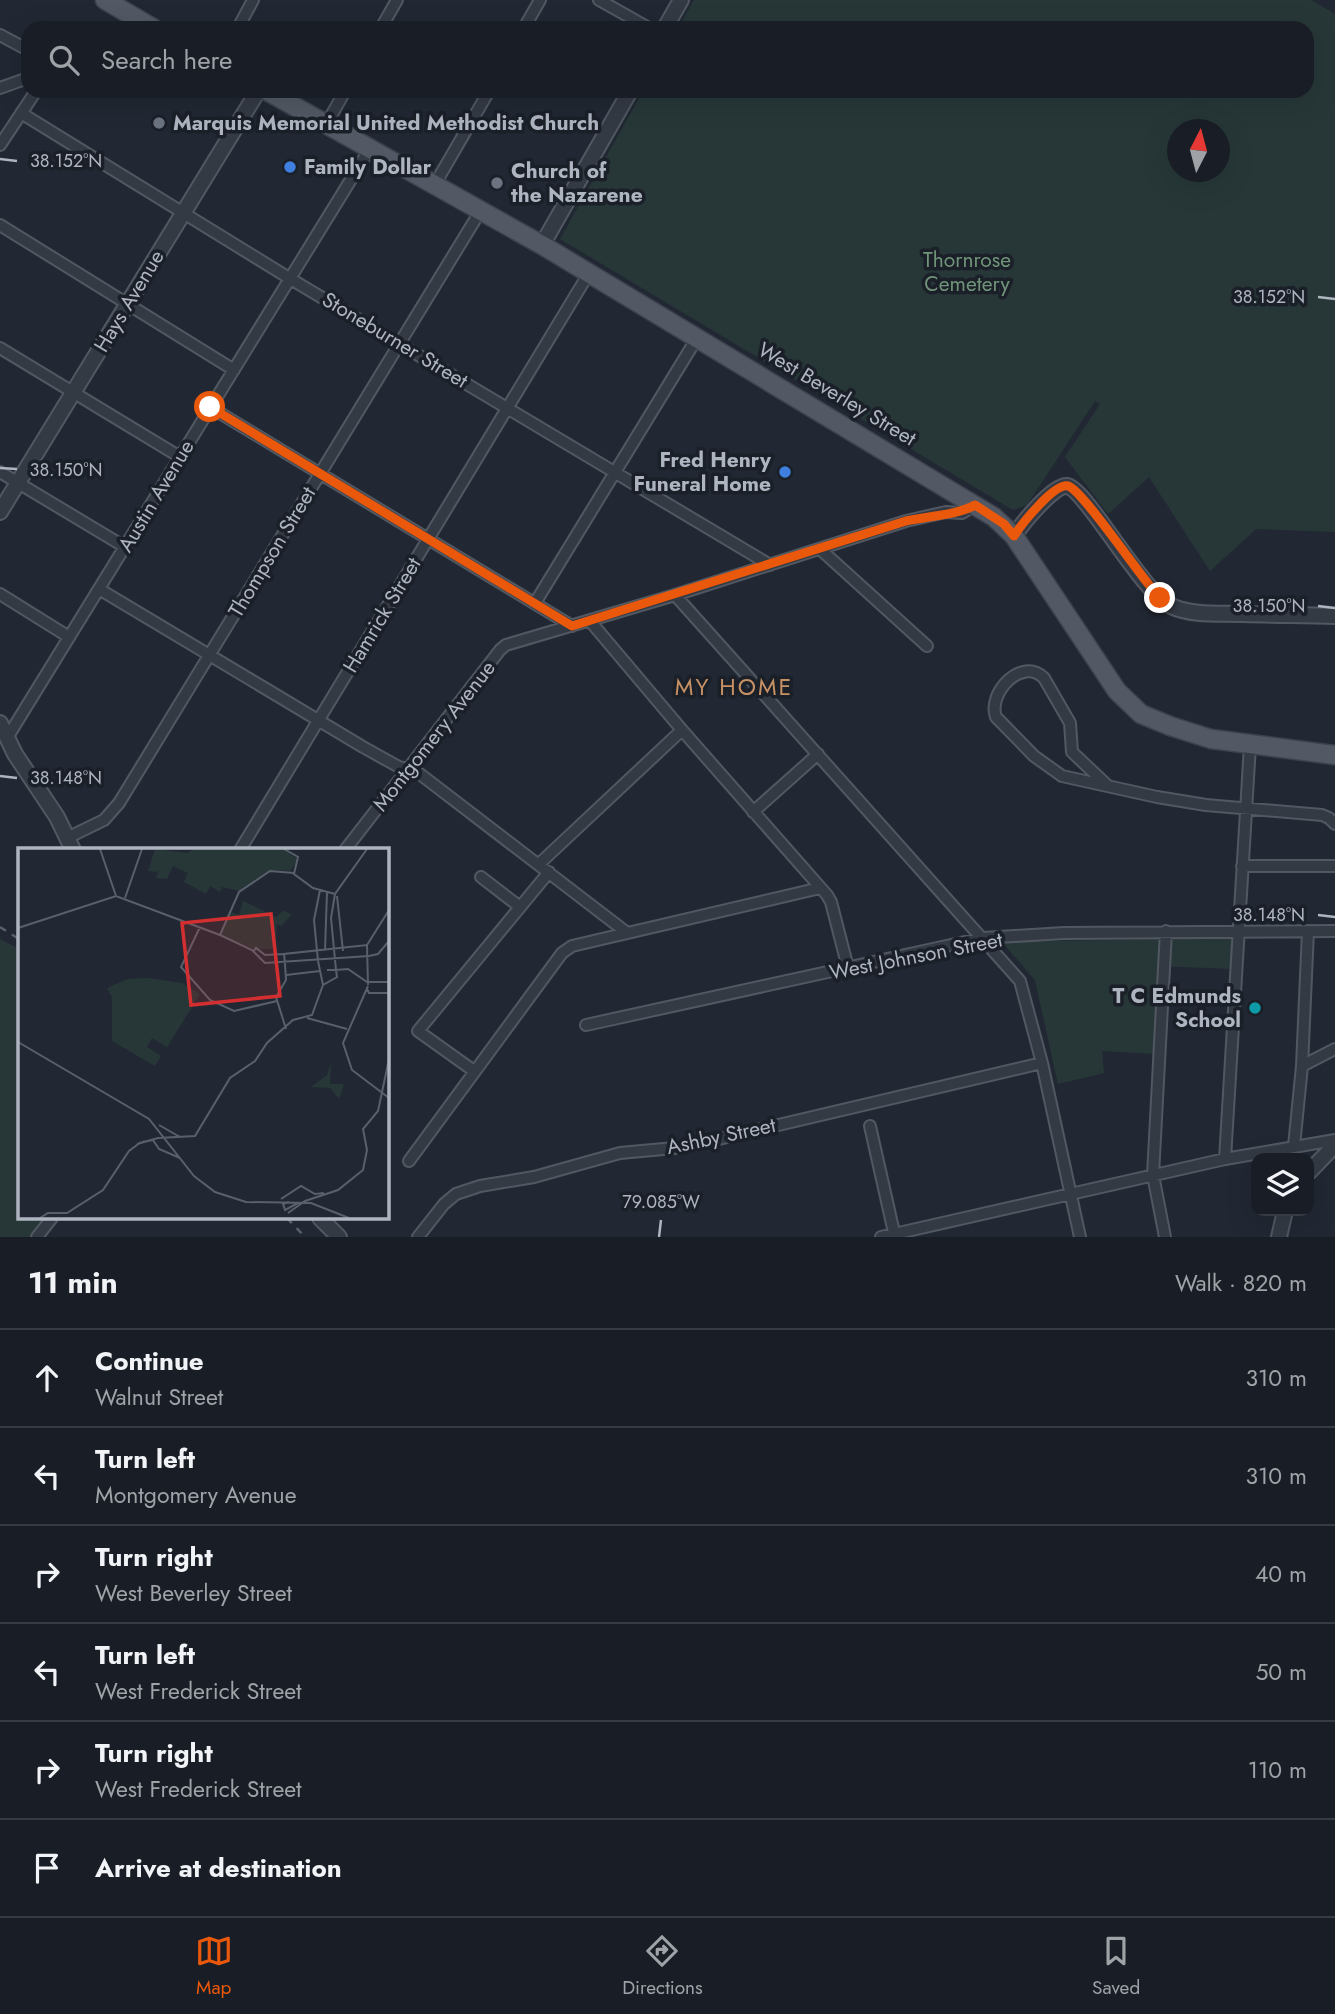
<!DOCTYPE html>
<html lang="en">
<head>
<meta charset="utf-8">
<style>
	:root { --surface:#191e26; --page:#22272e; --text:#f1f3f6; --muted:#9fa2a7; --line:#373c43; --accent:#ea580c }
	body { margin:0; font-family:Jost,sans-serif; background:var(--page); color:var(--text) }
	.controls { position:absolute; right:21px; bottom:21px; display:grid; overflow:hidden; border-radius:14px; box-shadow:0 7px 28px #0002 }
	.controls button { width:63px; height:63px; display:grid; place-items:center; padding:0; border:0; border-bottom:2px solid var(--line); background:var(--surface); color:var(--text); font:35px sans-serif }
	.compass { position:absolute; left:1167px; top:119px; width:63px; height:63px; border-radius:50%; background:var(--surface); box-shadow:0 7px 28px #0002; rotate:6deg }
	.stop { position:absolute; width:21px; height:21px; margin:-16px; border:5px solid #ea580c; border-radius:50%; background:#fff }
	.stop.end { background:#ea580c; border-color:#fff; box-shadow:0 2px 7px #0008 }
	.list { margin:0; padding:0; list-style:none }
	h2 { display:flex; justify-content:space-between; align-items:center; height:91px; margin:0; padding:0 28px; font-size:30px }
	h2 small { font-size:23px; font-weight:400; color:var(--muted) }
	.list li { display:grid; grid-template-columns:46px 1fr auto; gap:21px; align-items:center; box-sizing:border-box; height:98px; padding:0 28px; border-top:2px solid var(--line) }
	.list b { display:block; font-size:26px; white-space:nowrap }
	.list p { margin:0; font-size:23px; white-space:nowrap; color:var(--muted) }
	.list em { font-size:23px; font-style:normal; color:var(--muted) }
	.icon { flex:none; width:38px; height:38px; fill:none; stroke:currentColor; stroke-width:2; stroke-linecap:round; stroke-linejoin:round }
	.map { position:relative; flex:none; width:1335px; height:1237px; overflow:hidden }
	.search { position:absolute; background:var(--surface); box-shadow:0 7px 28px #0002; left:21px; right:21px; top:21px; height:77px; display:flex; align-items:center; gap:18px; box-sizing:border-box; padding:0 24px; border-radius:21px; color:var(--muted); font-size:26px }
	.sheet { height:679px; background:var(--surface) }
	nav { display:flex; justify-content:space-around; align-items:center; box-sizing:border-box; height:98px; border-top:2px solid var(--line); background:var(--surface); font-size:19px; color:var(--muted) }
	nav a { display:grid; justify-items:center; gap:4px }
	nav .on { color:var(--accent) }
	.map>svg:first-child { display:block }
</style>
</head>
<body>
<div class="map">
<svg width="1335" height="1237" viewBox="0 0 1335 1237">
	<rect width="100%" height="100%" fill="#212833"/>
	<!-- green -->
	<path fill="#273738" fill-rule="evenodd" d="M 694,0 L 1311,0 L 1335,14 L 1335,532 L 1256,529 L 1210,571 L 1149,477 L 1108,514 L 1065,457 L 1100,404 L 1095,401 L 1027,505 L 1013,510 L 560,239 L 643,91 L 1307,91 L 1307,28 L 678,28 ZM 1178,130 L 1220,130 L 1220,172 L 1178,172 Z
		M 0,939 L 19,949 L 19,1218 L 46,1218 L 31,1237 L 0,1237 Z
		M 1160,939 L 1235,939 L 1233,969 L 1159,966 L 1156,1054 L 1102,1051 L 1104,1073 L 1058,1084 L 1035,980 L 1002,942 Z"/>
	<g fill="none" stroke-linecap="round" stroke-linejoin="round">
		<!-- minor casing -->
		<g stroke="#515862" stroke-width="14">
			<path id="minor" d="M 599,0 L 649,28
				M 238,28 L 253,0
				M 381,28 L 397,0
				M 524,28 L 540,0
				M 0,35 L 28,50
				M 0,88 L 28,78
				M 21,113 L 289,278 L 770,565
				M 327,123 L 345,91
				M 0,145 L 36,91
				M 435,184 L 489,91
				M 0,225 L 234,370
				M 0,348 L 180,457
				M 210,407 L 572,626
				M 0,472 L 125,547
				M 820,549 L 927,646
				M 99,589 L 363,747 L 399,767 L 416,771 L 626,932
				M 0,594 L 69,637
				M 675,595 L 1020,981 L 1042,1063 L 1080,1237
				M 535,603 L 697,338
				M 590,621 L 682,730 L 827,895 L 831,902 L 848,968
				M 7,738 L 371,147
				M 1108,786 L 1072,752 L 1070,723 L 1044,678 C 1022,656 987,693 996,717 L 1034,756 L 1062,776 L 1157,797 L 1206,805 L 1322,815 L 1329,818 L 1335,824
				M 753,812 L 818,754
				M 67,838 L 104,820 L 119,803 L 481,210
				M 240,850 L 589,273
				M 345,850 L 500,650 L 506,645 L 675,595 L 906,521 L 946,512 L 962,513 L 975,505
				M 539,864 L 682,730
				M 1242,866 L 1335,866
				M 481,877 L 520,907
				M 586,1025 L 983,938 L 1064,933 L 1335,931
				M 1302,1066 L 1335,1049
				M 474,1071 L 418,1031 L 549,872
				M 870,1126 L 895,1237
				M 1294,1146 L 1302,1066 L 1308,931
				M 1225,1159 L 1250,745
				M 409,1161 L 562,953 L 572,946 L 820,888
				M 37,1237 L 52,1218
				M 418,1237 L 444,1204 L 456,1194 L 480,1186 L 534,1177 L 620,1153 L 685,1147 L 1042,1063
				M 881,1237 L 1225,1159 L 1335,1140
				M 1165,1237 L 1153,1175 L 1166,931"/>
		</g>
		<!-- tertiary casing -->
		<g stroke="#515862" stroke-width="18">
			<path id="tertiary" d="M 665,28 L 681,0
				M 542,245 L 630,91
				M 0,512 L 258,91
				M 1014,536 C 1021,525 1054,484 1067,486 C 1086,489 1140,590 1171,606 C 1192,616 1221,613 1244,614 C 1275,615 1305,615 1335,616
				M 0,723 L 15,754 L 57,817 L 73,850
				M 1309,1172 L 1335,1145
				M 320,1218 L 339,1237
				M 1279,1237 L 1285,1211"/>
		</g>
		<!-- primary casing -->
		<g stroke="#3d434d" stroke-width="21">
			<path id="primary" d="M 105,0 L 153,28
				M 267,91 L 542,245 L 994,517 L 1014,536 L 1117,691 L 1141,714 L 1170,726 L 1211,739 L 1335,755"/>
		</g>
		<!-- minor -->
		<use href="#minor" stroke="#343a44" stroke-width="10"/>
		<!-- tertiary -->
		<use href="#tertiary" stroke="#343a44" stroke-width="14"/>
		<!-- primary -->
		<use href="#primary" stroke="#525964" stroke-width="18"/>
		<!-- rail -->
		<path stroke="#58606c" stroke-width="2.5" stroke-dasharray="7 7" stroke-linecap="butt" d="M 0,927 L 19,939
			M 287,1218 L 305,1237"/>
	</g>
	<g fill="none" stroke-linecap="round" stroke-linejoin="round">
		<!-- route -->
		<path stroke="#ea580c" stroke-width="9" d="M 210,407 L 572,626 L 906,521 C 928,516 958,515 975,505 L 1004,524 L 1014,536 C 1021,525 1054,483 1068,486 C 1082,489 1143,581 1160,598"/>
	</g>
	<!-- ticks -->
	<path fill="none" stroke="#aeb5c1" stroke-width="2.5" d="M 0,159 L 17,161M 1318,297 L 1335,299M 0,468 L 17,469M 1318,606 L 1335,608M 0,776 L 17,778M 1318,915 L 1335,917M 659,1237 L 661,1220"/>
	<!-- markers -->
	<g fill="#6b7280" stroke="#1a1f28" stroke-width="2.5">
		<circle cx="159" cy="123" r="7"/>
		<circle cx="497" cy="183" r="7"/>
	</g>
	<g fill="#3f7fe0" stroke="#1a1f28" stroke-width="2.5">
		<circle cx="290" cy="167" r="7"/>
		<circle cx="785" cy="472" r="7"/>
	</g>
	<circle fill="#0f9aa8" stroke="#1a1f28" stroke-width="2.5" cx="1255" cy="1008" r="7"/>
	<g text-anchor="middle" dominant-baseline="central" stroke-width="7" stroke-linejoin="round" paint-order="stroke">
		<!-- poi labels -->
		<g font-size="21" font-weight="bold" fill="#aeb5c1" stroke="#1a1f28" text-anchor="start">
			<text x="173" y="123">Marquis Memorial United Methodist Church</text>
			<text x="304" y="167">Family Dollar</text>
			<text x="511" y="171">Church of<tspan x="511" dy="24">the Nazarene</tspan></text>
			<text x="771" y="460" text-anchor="end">Fred Henry<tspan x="771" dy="24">Funeral Home</tspan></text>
			<text x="1241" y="996" text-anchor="end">T C Edmunds<tspan x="1241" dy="24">School</tspan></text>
		</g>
		<!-- park labels -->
		<g font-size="21" fill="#709479" stroke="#1a1f28">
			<text x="967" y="260">Thornrose<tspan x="967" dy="24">Cemetery</tspan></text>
		</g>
		<!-- street labels -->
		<g font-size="21" fill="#aeb5c1" stroke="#1a1f28">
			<text transform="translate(129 301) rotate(-59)">Hays Avenue</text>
			<text transform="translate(395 340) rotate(31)">Stoneburner Street</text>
			<text transform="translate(837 394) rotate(31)">West Beverley Street</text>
			<text transform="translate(156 496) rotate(-59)">Austin Avenue</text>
			<text transform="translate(272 552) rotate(-59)">Thompson Street</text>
			<text transform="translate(382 615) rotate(-59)">Hamrick Street</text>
			<text transform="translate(434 736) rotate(-52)">Montgomery Avenue</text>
			<text transform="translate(916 956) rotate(-11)">West Johnson Street</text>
			<text transform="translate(721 1136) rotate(-12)">Ashby Street</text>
		</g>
		<!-- neighbourhood labels -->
		<g font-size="23" letter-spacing="2" fill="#c69164" stroke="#1a1f28">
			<text x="734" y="687">MY HOME</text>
		</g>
	</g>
	<!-- overview -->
	<g transform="translate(18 848)">
		<rect width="371" height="371" fill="#212833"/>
		<path d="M 137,1 L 169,5 L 176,1 L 265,1 L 280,12 L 272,23 L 256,22 L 221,43 L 204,39 L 202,44 L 192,38 L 188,46 L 166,34 L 170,25 L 155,18 L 149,31 L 138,30 L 140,24 L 130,23 ZM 225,53 L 258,69 L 266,62 L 273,67 L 263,78 L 259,76 L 257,101 L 236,101 L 203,87 L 213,64 L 221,67 ZM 130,130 L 164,135 L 182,146 L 149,199 L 134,190 L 129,199 L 143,208 L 137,218 L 94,193 L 94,149 L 89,140 L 110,131 ZM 313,216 L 312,236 L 326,236 L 321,251 L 312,240 L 293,239 L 309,227 Z" fill="#273738"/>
		<path fill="none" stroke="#59606c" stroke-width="2" d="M 82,1 L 98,48M 266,1 L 280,9 L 276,26 L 295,40 L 317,46M 349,1 L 317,46 L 313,70 L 318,122 L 330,121 L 349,134 L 371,134M 319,48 L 325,103M 107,50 L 124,1M 182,79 L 163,119 L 192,152 L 216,163 L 259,153M 0,80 L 98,48 L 202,87 L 234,102 L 247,115 L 351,108M 202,87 L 221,44 L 252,23 L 276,25M 349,97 L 371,62M 307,102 L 309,44M 235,104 L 238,100 L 247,107 L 266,106M 351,108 L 360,106 L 371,93M 300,113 L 296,72 L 302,42M 267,116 L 268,132 L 258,149 L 268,181M 267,116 L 266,106 L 349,97 L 350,137M 268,127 L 302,123M 305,137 L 319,129 L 318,122 L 309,122M 350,138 L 325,195 L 334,222 L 371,250M 349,141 L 351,145 L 371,145M 289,170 L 329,181M 0,194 L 131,271 L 176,328 L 197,344 L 228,354 L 293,355 L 331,370M 141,277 L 162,289M 124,294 L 135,292 L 141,301 L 162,310M 119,296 L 140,290 L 177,288 L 212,230 L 237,213 L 249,195 L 275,172 L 294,167 L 305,137 L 300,113M 263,351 L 283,338 L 297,346 L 306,345M 271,354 L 265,356 L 267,362 L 280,355M 270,365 L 287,353 L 320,342 L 345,322 L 349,302 L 345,281 L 360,263 L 371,211M 22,370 L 30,365 L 49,365 L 85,342 L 111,303 L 123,294"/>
		<path fill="#d42f30" fill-opacity="0.15" stroke="#d42f30" stroke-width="3.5" d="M 253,66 L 262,148 L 173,157 L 164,75 Z"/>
		<rect width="371" height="371" fill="none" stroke="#aeb5c1" stroke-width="3.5"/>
	</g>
	<g font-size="18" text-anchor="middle" fill="#aeb5c1" stroke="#1a1f28" stroke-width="7" stroke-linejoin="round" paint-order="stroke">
		<text x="66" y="167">38.152°N</text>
		<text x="1269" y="303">38.152°N</text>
		<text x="66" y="476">38.150°N</text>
		<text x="1269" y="612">38.150°N</text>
		<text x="66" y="784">38.148°N</text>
		<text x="1269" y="921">38.148°N</text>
		<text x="661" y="1208">79.085°W</text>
	</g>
</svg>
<div class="controls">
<button><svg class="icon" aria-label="layers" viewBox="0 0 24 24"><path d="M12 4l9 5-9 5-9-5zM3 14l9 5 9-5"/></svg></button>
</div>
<svg class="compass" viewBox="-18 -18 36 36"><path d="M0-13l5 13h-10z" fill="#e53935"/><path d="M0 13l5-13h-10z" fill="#9fa2a7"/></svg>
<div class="stop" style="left:210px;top:407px"></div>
<div class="stop end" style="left:1160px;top:598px"></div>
<div class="search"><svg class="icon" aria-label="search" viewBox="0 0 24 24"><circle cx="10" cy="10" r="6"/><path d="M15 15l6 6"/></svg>Search here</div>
</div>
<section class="sheet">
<h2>11 min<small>Walk · 820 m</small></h2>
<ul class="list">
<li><svg class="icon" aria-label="ahead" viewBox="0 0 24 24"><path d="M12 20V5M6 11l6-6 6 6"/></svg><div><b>Continue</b><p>Walnut Street</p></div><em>310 m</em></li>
<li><svg class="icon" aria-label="left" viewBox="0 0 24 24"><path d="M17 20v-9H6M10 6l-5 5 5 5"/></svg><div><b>Turn left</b><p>Montgomery Avenue</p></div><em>310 m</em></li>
<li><svg class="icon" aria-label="right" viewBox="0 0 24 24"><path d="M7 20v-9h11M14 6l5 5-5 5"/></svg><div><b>Turn right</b><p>West Beverley Street</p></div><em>40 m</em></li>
<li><svg class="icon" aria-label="left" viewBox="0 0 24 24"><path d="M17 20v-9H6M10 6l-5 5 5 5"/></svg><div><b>Turn left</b><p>West Frederick Street</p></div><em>50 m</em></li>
<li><svg class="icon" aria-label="right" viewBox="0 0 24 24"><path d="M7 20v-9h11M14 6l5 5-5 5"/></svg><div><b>Turn right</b><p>West Frederick Street</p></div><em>110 m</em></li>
<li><svg class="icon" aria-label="arrive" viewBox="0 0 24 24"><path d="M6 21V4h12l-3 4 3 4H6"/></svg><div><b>Arrive at destination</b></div></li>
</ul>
</section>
<nav>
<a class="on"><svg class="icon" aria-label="map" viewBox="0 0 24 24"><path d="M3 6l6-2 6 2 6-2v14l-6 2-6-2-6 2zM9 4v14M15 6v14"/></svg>Map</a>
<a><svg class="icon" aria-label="directions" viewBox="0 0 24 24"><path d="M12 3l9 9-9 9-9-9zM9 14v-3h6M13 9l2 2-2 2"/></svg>Directions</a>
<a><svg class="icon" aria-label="saved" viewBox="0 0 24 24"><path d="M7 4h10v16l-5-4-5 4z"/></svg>Saved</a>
</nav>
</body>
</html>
